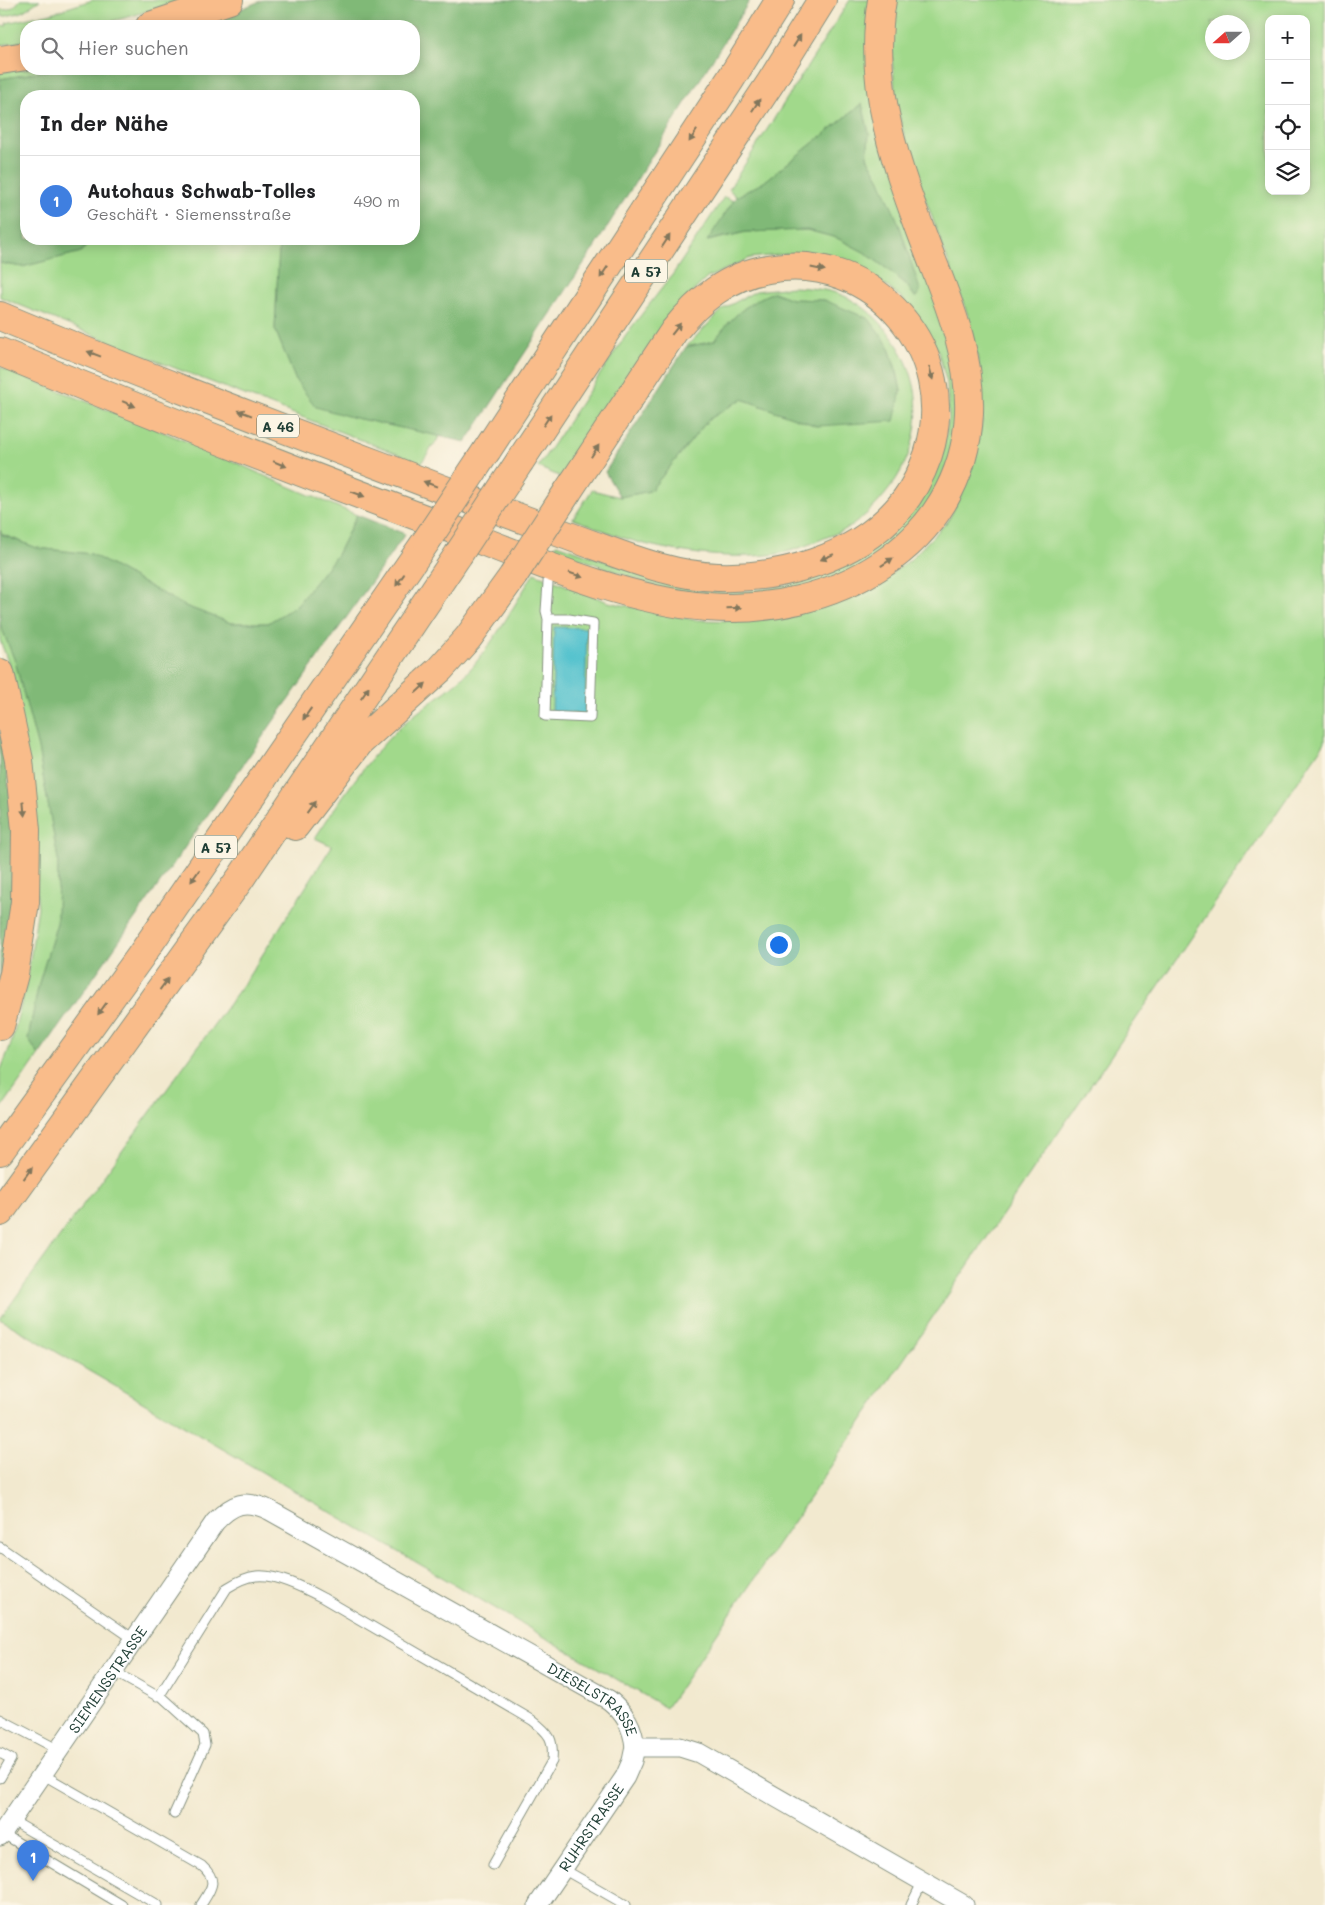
<!DOCTYPE html>
<html lang="de">
<head>
<meta charset="utf-8">
<style>
	:root { --surface:#fff; --page:#f6f6f6; --text:#202124; --muted:#757577; --line:#e0e0e0; --accent:#0b8043 }
	body { margin:0; font-family:Mali,sans-serif; background:var(--page); color:var(--text) }
	.controls { position:absolute; right:15px; top:15px; display:grid; overflow:hidden; border-radius:10px; box-shadow:0 2px 12px #0003 }
	.controls button { width:45px; height:45px; display:grid; place-items:center; padding:0; border:0; border-bottom:1px solid var(--line); background:var(--surface); color:var(--text); font:25px sans-serif }
	.compass { position:absolute; left:1205px; top:15px; width:45px; height:45px; border-radius:50%; background:var(--surface); box-shadow:0 2px 12px #0003; rotate:249deg }
	.you { position:absolute; left:778px; top:944px; width:18px; height:18px; margin:-12px; border:4px solid #fff; border-radius:50%; background:#1a73e8; box-shadow:0 0 0 8px #1a73e833 }
	.badge { display:grid; place-items:center; width:32px; height:32px; border-radius:50%; background:var(--accent); color:#fff; font-size:16px; font-weight:700 }
	.pin { position:absolute; translate:-50% -41px; filter:drop-shadow(0 1px 2px #0008) }
	.pin::after { content:''; position:absolute; top:26px; width:18px; height:15px; background:inherit; clip-path:polygon(0 0,100% 0,50% 100%) }
	.list { margin:0; padding:0; list-style:none }
	h2 { display:flex; justify-content:space-between; align-items:center; height:65px; margin:0; padding:0 20px; font-size:21px }
	h2 small { font-size:16px; font-weight:400; color:var(--muted) }
	.list li { display:grid; grid-template-columns:32px 1fr auto; gap:15px; align-items:center; box-sizing:border-box; height:90px; padding:0 20px; border-top:1px solid var(--line) }
	.list b { display:block; font-size:19px; white-space:nowrap }
	.list p { margin:0; font-size:16px; white-space:nowrap; color:var(--muted) }
	.list em { font-size:16px; font-style:normal; color:var(--muted) }
	.icon { flex:none; width:28px; height:28px; fill:none; stroke:currentColor; stroke-width:2; stroke-linecap:round; stroke-linejoin:round }
	.map { position:relative; flex:none; width:1325px; height:1905px; overflow:hidden }
	.search { position:absolute; background:var(--surface); box-shadow:0 2px 12px #0003; left:20px; top:20px; width:400px; height:55px; display:flex; align-items:center; gap:12px; box-sizing:border-box; padding:0 18px; border-radius:20px; color:var(--muted); font-size:19px }
	.panel { position:absolute; background:var(--surface); box-shadow:0 2px 12px #0003; left:20px; top:90px; width:400px; height:155px; border-radius:20px }
	.map>svg:first-child { display:block }
</style>
</head>
<body>
<div class="map">
<svg width="1325" height="1905" viewBox="0 0 1325 1905">
	<rect width="100%" height="100%" fill="#fcf5e5"/>
	<filter id="ink" filterUnits="userSpaceOnUse"><feTurbulence type="fractalNoise" baseFrequency=".02" numOctaves="2"/><feDisplacementMap in="SourceGraphic" scale="10" xChannelSelector="R" yChannelSelector="G"/><feConvolveMatrix kernelMatrix="1 2 1 2 8 2 1 2 1" color-interpolation-filters="sRGB"/></filter>
	<filter id="wash" filterUnits="userSpaceOnUse"><feTurbulence type="fractalNoise" baseFrequency=".0096" numOctaves="4" result="noise"/><feDisplacementMap in="SourceGraphic" scale="20" xChannelSelector="R" yChannelSelector="G"/><feGaussianBlur stdDeviation="1.12" result="paint"/><feColorMatrix in="noise" values="0 0 0 0 0 0 0 0 0 0 0 0 0 0 0 0 0 1.4 0 .05"/><feComposite in="paint" operator="in"/></filter>
	<g filter="url(#wash)">
		<rect width="100%" height="100%" fill="#f2e9cf"/>
		<!-- green -->
		<path fill="#a1d98b" stroke="#608b60" fill-rule="evenodd" d="M 20,0 L 40,0 L 22,12 L 3,17 L 0,10 C 9,10 14,8 20,0 Z
			M 93,0 L 182,0 L 132,16 L 92,26 L 26,26 L 26,41 L 0,45 L 0,25 L 7,26 L 6,23 L 48,14 Z
			M 850,0 L 870,0 L 958,385 L 951,461 L 917,523 L 861,568 L 791,593 L 683,596 L 554,549 L 557,544 L 653,578 L 701,591 L 742,592 L 783,586 L 822,574 L 856,559 L 887,538 L 942,455 L 949,418 L 947,383 L 938,351 L 923,324 L 902,298 L 874,277 L 842,261 L 797,253 L 750,258 L 707,278 L 673,311 L 561,477 L 538,467 L 631,328 L 673,274 L 724,197 L 734,201 L 708,241 L 746,232 L 807,230 L 837,238 L 864,252 L 886,268 L 906,284 L 915,297 L 880,180 L 867,157 L 869,133 L 862,104 L 764,182 L 736,197 L 729,189 Z
			M 896,0 L 1325,0 L 1325,742 L 666,1708 L 0,1319 L 245,982 L 332,846 L 315,838 C 340,800 366,761 398,729 C 422,706 452,691 474,665 C 497,637 515,604 534,573 L 608,602 L 694,620 L 742,621 L 783,615 L 836,601 L 878,583 L 909,561 L 948,521 L 970,475 L 982,422 L 980,369 L 968,316 L 909,154 L 896,103 L 892,57 L 894,10 ZM 1269,19 L 1306,19 L 1306,191 L 1269,191 ZM 1212,22 L 1242,22 L 1242,52 L 1212,52 Z
			M 26,69 L 58,69 L 0,79 L 0,72 Z
			M 93,239 L 272,239 L 279,247 L 275,329 L 296,381 L 316,406 L 351,417 L 440,436 L 421,463 L 162,363 L 0,297 L 0,263 L 22,267 L 81,252 Z
			M 792,287 C 811,288 833,289 850,299 C 870,310 884,325 896,343 C 939,409 911,484 850,527 C 842,532 831,535 822,539 C 806,546 785,554 768,555 C 724,559 679,553 637,542 C 615,536 594,526 573,519 L 592,490 L 620,497 L 650,491 L 708,420 L 742,399 L 817,426 L 901,391 L 897,372 L 888,345 L 824,300 L 792,299 L 773,292 C 744,305 733,316 714,341 L 686,347 L 723,309 L 756,291 Z
			M 0,367 L 213,452 L 269,478 L 357,515 L 337,555 L 296,606 L 268,623 L 231,623 L 185,606 L 91,554 L 37,548 L 2,534 L 0,530 Z
			M 0,624 L 15,661 L 38,748 L 58,859 L 57,923 L 39,983 L 28,1039 L 39,1055 L 0,1110 L 0,1072 L 11,1044 L 27,981 L 38,907 L 14,678 L 0,640 Z"/>
		<!-- forest -->
		<path fill="#80b977" stroke="#507b56" d="M 263,0 L 750,0 L 592,251 L 466,442 L 351,417 L 316,407 L 296,381 L 275,329 L 279,247 L 272,239 L 414,239 L 414,96 L 26,96 L 26,239 L 93,239 L 81,252 L 22,267 L 0,263 L 0,79 L 58,69 L 414,69 L 414,26 L 199,26 Z
			M 862,104 L 869,133 L 867,157 L 880,180 L 899,224 L 920,290 L 916,298 L 906,284 L 886,268 L 864,252 L 837,238 L 807,230 L 746,232 L 707,241 L 736,197 L 764,182 Z
			M 773,292 L 792,299 L 824,300 L 869,319 L 888,345 L 897,373 L 901,391 L 894,421 L 817,426 L 742,399 L 708,420 L 650,491 L 620,497 L 605,472 L 686,347 L 714,341 C 733,316 744,305 773,292 Z
			M 357,515 L 405,534 L 39,1055 L 28,1039 L 39,983 L 57,923 L 58,859 L 38,748 L 15,661 L 0,624 L 0,530 L 2,535 L 37,548 L 91,554 L 185,606 L 231,623 L 268,623 L 296,606 L 337,555 Z
			M 0,733 C 12,787 15,843 12,898 C 10,925 4,952 0,978 Z"/>
		<!-- water -->
		<path fill="#55c2ce" stroke="#3a8081" d="M 554,627 L 587,628 L 585,714 L 552,713 Z"/>
	</g>
	<g filter="url(#ink)">
		<g fill="none" stroke-linecap="round" stroke-linejoin="round">
			<!-- service casing -->
			<g stroke="#889382" stroke-width="11">
				<path id="service" d="M 548,619 L 569,619 L 593,623 L 590,718 L 545,716 L 548,619 L 546,611 L 549,569
					M 0,1547 L 135,1640
					M 113,1671 L 157,1696 L 160,1695 L 227,1588 C 235,1583 245,1577 256,1576 C 275,1573 306,1589 323,1598 L 532,1720 C 550,1734 554,1739 552,1761 L 493,1865
					M 160,1695 L 203,1734 L 205,1745 L 174,1814
					M 0,1719 L 59,1750
					M 0,1753 L 11,1759 L 0,1778
					M 42,1774 L 202,1866 C 219,1881 211,1889 201,1905
					M 11,1820 L 158,1905
					M 0,1832 L 122,1905
					M 563,1869 L 626,1905
					M 911,1905 L 923,1881"/>
			</g>
			<!-- minor casing -->
			<g stroke="#889382" stroke-width="21">
				<g id="minor">
					<path id="s1" d="M 0,1836 L 215,1522 C 233,1503 245,1499 269,1510 L 609,1700 C 625,1713 633,1727 635,1747 L 680,1747 L 699,1753 L 964,1905"/>
					<path id="s2" d="M 538,1905 L 625,1777 L 632,1761 L 635,1747"/>
				</g>
			</g>
			<!-- motorway casing -->
			<g stroke="#889382" stroke-width="30">
				<path id="motorway" d="M 150,26 L 229,0
					M 0,60 L 26,56
					M 0,316 C 155,381 314,440 471,500 C 512,515 552,530 593,545 C 634,560 675,576 718,577 C 780,579 853,559 896,511 C 911,495 921,475 928,455 C 961,354 875,249 768,269 C 727,276 699,300 674,331 L 568,491
					M 0,352 C 146,412 293,470 441,525 C 523,556 620,600 707,607 C 830,617 963,548 969,413 C 971,361 952,311 933,263 C 901,178 866,93 882,0
					M 487,450 L 730,80 L 780,0
					M 520,461 L 771,82 L 822,0
					M 0,673 L 19,760 L 26,830 L 25,902 L 14,974 L 0,1026
					M 295,826 L 359,743 L 440,669 L 468,638 L 513,576
					M 0,1151 L 140,957 L 427,540
					M 0,1212 L 240,879 L 458,555"/>
			</g>
			<!-- service -->
			<use href="#service" stroke="#fff" stroke-width="9"/>
			<!-- minor -->
			<use href="#minor" stroke="#fff" stroke-width="19"/>
			<!-- motorway -->
			<use href="#motorway" stroke="#f9bc8a" stroke-width="28"/>
			<!-- motorway-bridge casing -->
			<g stroke="#889382" stroke-width="30" stroke-linecap="butt">
				<path id="motorway-bridge" d="M 427,540 L 487,450
					M 458,555 L 520,461
					M 513,576 L 568,491"/>
			</g>
			<!-- motorway-bridge -->
			<use href="#motorway-bridge" stroke="#f9bc8a" stroke-width="28"/>
		</g>
		<!-- one-way arrows -->
		<defs><path id="oneway-solid" d="M-6-.8H1V-3.2L6.5 0L1 3.2V.8H-6Z" transform="scale(1.25)"/></defs>
		<g fill="#81765b">
			<use href="#oneway-solid" transform="translate(797 41) rotate(-58)"/>
			<use href="#oneway-solid" transform="translate(756 105) rotate(-57)"/>
			<use href="#oneway-solid" transform="translate(693 136) rotate(123)"/>
			<use href="#oneway-solid" transform="translate(666 241) rotate(-57)"/>
			<use href="#oneway-solid" transform="translate(818 269) rotate(11)"/>
			<use href="#oneway-solid" transform="translate(604 272) rotate(123)"/>
			<use href="#oneway-solid" transform="translate(676 329) rotate(-52)"/>
			<use href="#oneway-solid" transform="translate(94 354) rotate(-159)"/>
			<use href="#oneway-solid" transform="translate(931 373) rotate(75)"/>
			<use href="#oneway-solid" transform="translate(129 404) rotate(22)"/>
			<use href="#oneway-solid" transform="translate(245 413) rotate(-159)"/>
			<use href="#oneway-solid" transform="translate(547 420) rotate(-57)"/>
			<use href="#oneway-solid" transform="translate(595 451) rotate(-57)"/>
			<use href="#oneway-solid" transform="translate(280 464) rotate(22)"/>
			<use href="#oneway-solid" transform="translate(430 484) rotate(-159)"/>
			<use href="#oneway-solid" transform="translate(358 494) rotate(21)"/>
			<use href="#oneway-solid" transform="translate(827 557) rotate(157)"/>
			<use href="#oneway-solid" transform="translate(887 562) rotate(-34)"/>
			<use href="#oneway-solid" transform="translate(576 575) rotate(19)"/>
			<use href="#oneway-solid" transform="translate(400 580) rotate(125)"/>
			<use href="#oneway-solid" transform="translate(734 608) rotate(-2)"/>
			<use href="#oneway-solid" transform="translate(421 688) rotate(-43)"/>
			<use href="#oneway-solid" transform="translate(365 693) rotate(-56)"/>
			<use href="#oneway-solid" transform="translate(307 714) rotate(125)"/>
			<use href="#oneway-solid" transform="translate(311 807) rotate(-54)"/>
			<use href="#oneway-solid" transform="translate(24 809) rotate(85)"/>
			<use href="#oneway-solid" transform="translate(195 876) rotate(125)"/>
			<use href="#oneway-solid" transform="translate(164 984) rotate(-54)"/>
			<use href="#oneway-solid" transform="translate(102 1009) rotate(126)"/>
			<use href="#oneway-solid" transform="translate(28 1173) rotate(-54)"/>
		</g>
	</g>
	<g text-anchor="middle" dominant-baseline="central" stroke-width="4" stroke-linejoin="round" paint-order="stroke">
		<!-- shield labels -->
		<g fill="#fcf5e5" stroke="#617469" stroke-width="1">
			<rect x="625" y="259.5" width="42" height="23" rx="4"/>
			<rect x="257" y="414.5" width="42" height="23" rx="4"/>
			<rect x="195" y="835.5" width="42" height="23" rx="4"/>
		</g>
		<g font-size="14" font-weight="bold" fill="#1f3d34">
			<text x="646" y="271">A 57</text>
			<text x="278" y="426">A 46</text>
			<text x="216" y="847">A 57</text>
		</g>
		<!-- street labels -->
		<g font-size="15" fill="#1f3d34" stroke="#fcf5e5">
			<text stroke="none"><textPath href="#s1" startOffset="190">SIEMENSSTRASSE</textPath></text>
			<text stroke="none"><textPath href="#s1" startOffset="818">DIESELSTRASSE</textPath></text>
			<text stroke="none"><textPath href="#s2" startOffset="94">RUHRSTRASSE</textPath></text>
		</g>
	</g>
</svg>
<div class="controls">
<button>+</button>
<button>−</button>
<button><svg class="icon" aria-label="locate" viewBox="0 0 24 24"><circle cx="12" cy="12" r="6"/><path d="M12 2v4M12 18v4M2 12h4M18 12h4"/></svg></button>
<button><svg class="icon" aria-label="layers" viewBox="0 0 24 24"><path d="M12 4l9 5-9 5-9-5zM3 14l9 5 9-5"/></svg></button>
</div>
<svg class="compass" viewBox="-18 -18 36 36"><path d="M0-13l5 13h-10z" fill="#e53935"/><path d="M0 13l5-13h-10z" fill="#757577"/></svg>
<div class="you"></div>
<div class="pin badge" style="left:33px;top:1881px;background:#3f7fe0">1</div>
<div class="search"><svg class="icon" aria-label="search" viewBox="0 0 24 24"><circle cx="10" cy="10" r="6"/><path d="M15 15l6 6"/></svg>Hier suchen</div>
<section class="panel">
<h2>In der Nähe<small></small></h2>
<ul class="list">
<li><span class="badge" style="background:#3f7fe0">1</span><div><b>Autohaus Schwab-Tolles</b><p>Geschäft · Siemensstraße</p></div><em>490 m</em></li>
</ul>
</section>
</div>
</body>
</html>
